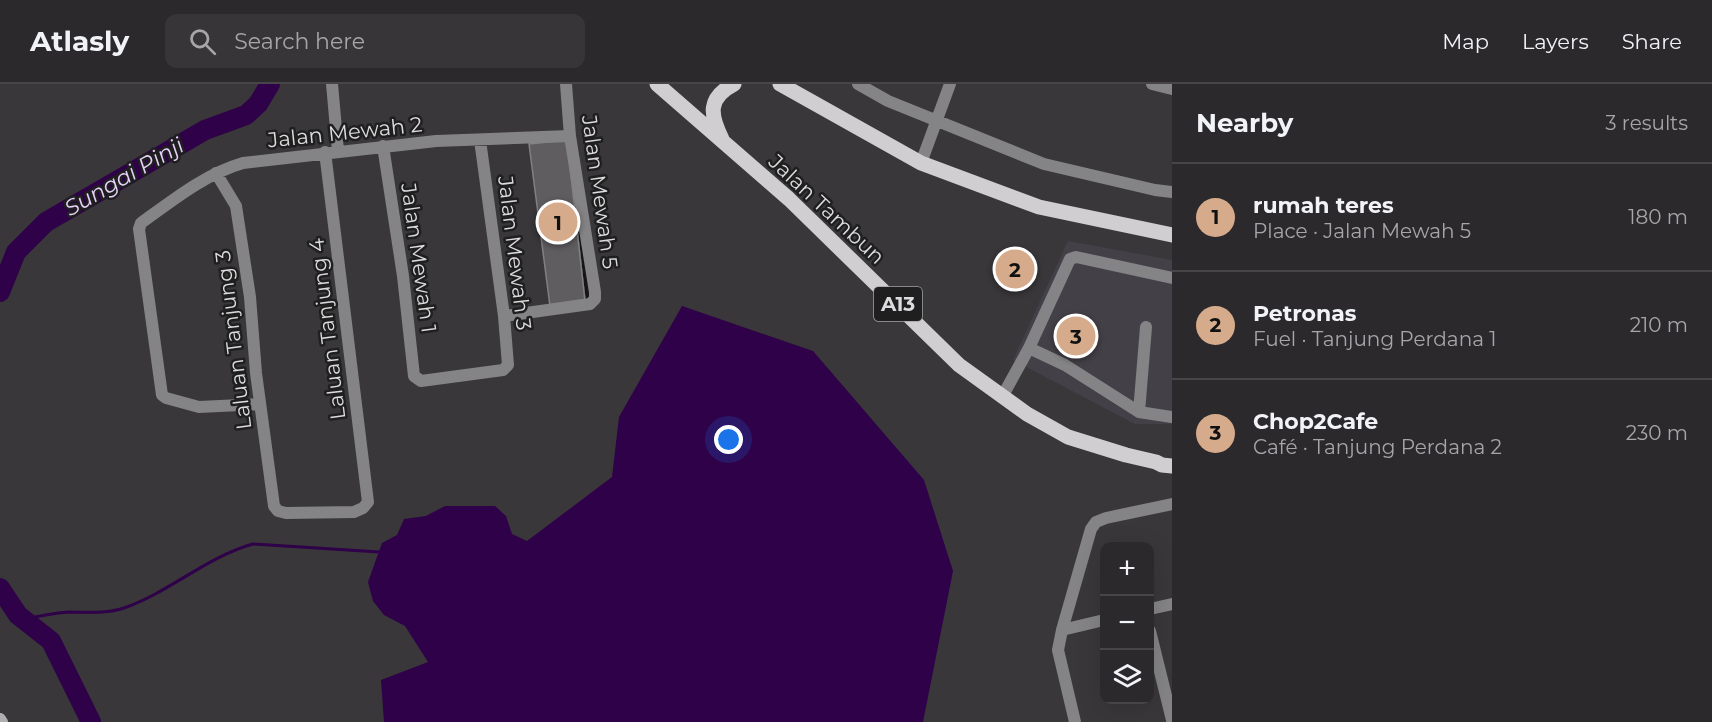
<!DOCTYPE html>
<html lang="en">
<head>
<meta charset="utf-8">
<style>
	:root { --surface:#2b292c; --page:#373538; --text:#f1f3f6; --muted:#a6a6a9; --line:#474548; --accent:#d6ab8b }
	body { margin:0; font-family:Montserrat,sans-serif; background:var(--page); color:var(--text) }
	.controls { position:absolute; right:18px; bottom:18px; display:grid; overflow:hidden; border-radius:12px; box-shadow:0 6px 24px #0002 }
	.controls button { width:54px; height:54px; display:grid; place-items:center; padding:0; border:0; border-bottom:2px solid var(--line); background:var(--surface); color:var(--text); font:30px sans-serif }
	.you { position:absolute; left:729px; top:356px; width:21px; height:21px; margin:-15px; border:4px solid #fff; border-radius:50%; background:#1a73e8; box-shadow:0 0 0 9px #1a73e833 }
	.badge { display:grid; place-items:center; width:39px; height:39px; border-radius:50%; background:var(--accent); color:#111; font-size:20px; font-weight:700 }
	.pin { position:absolute; translate:-50% -50%; border:3px solid #fff; box-shadow:0 2px 6px #0006 }
	.list { margin:0; padding:0; list-style:none }
	h2 { display:flex; justify-content:space-between; align-items:center; height:78px; margin:0; padding:0 24px; font-size:26px }
	h2 small { font-size:20px; font-weight:400; color:var(--muted) }
	.list li { display:grid; grid-template-columns:39px 1fr auto; gap:18px; align-items:center; box-sizing:border-box; height:108px; padding:0 24px; border-top:2px solid var(--line) }
	.list b { display:block; font-size:22px; white-space:nowrap }
	.list p { margin:0; font-size:20px; white-space:nowrap; color:var(--muted) }
	.list em { font-size:20px; font-style:normal; color:var(--muted) }
	.icon { flex:none; width:33px; height:33px; fill:none; stroke:currentColor; stroke-width:2; stroke-linecap:round; stroke-linejoin:round }
	.map { position:relative; flex:none; width:1172px; height:638px; overflow:hidden }
	header { display:flex; align-items:center; gap:36px; box-sizing:border-box; height:84px; padding:0 30px; background:var(--surface); border-bottom:2px solid var(--line) }
	header strong { font-size:28px }
	nav { display:flex; gap:33px; margin-inline-start:auto; font-size:21px }
	.search { width:420px; height:54px; background:var(--page); display:flex; align-items:center; gap:15px; box-sizing:border-box; padding:0 21px; border-radius:12px; color:var(--muted); font-size:22px }
	main { display:flex }
	aside { flex:1; background:var(--surface) }
	.map>svg:first-child { display:block }
</style>
</head>
<body>
<header>
<strong>Atlasly</strong>
<div class="search"><svg class="icon" aria-label="search" viewBox="0 0 24 24"><circle cx="10" cy="10" r="6"/><path d="M15 15l6 6"/></svg>Search here</div>
<nav><a>Map</a><a>Layers</a><a>Share</a></nav>
</header>
<main>
<div class="map">
<svg width="1172" height="638" viewBox="0 0 1172 638">
	<defs>
		<filter id="shadow"><feDropShadow dx="6" dy="3.5" stdDeviation="1.5" flood-color="#0009"/></filter>
	</defs>
	<rect width="100%" height="100%" fill="#39373a"/>
	<!-- built -->
	<path fill="#444048" d="M 1068,157 L 1172,176 L 1172,340 L 1135,340 L 1013,276 Z"/>
	<!-- water -->
	<path fill="#2f0149" d="M 682,222 L 813,267 L 924,396 L 953,487 L 923,638 L 384,638 L 381,596 L 428,578 L 405,542 L 384,531 L 373,517 L 368,498 L 382,459 L 397,451 L 404,435 L 426,432 L 445,422 L 495,422 L 506,432 L 512,450 L 527,457 L 612,393 L 619,333 Z"/>
	<g fill="none" stroke-linecap="round" stroke-linejoin="round">
		<!-- stream -->
		<path stroke="#2f0149" stroke-width="3" d="M 23,536 C 38,532 53,529 69,528 C 87,528 106,530 124,524 C 170,508 206,473 253,460 L 379,468"/>
		<!-- river -->
		<path stroke="#2f0149" stroke-width="20" d="M 0,208 L 16,168 L 46,138 L 205,46 L 246,31 L 258,20 L 270,0
			M 0,504 L 18,531 L 51,557 L 91,638"/>
	</g>
	<!-- building -->
	<path fill="#5e5d60" stroke="#818083" stroke-width="1.5" filter="url(#shadow)" d="M 567,56 L 585,217 L 550,222 L 529,60 Z"/>
	<g fill="none" stroke-linecap="round" stroke-linejoin="round">
		<!-- street -->
		<path stroke="#848385" stroke-width="12" d="M 332,0 L 338,67
			M 858,0 L 888,17 L 1044,80 L 1155,106 L 1172,108
			M 1152,0 L 1172,5
			M 383,62 L 403,192 L 414,292 L 421,297 L 503,286 L 508,281 L 504,232 L 480,56
			M 921,79 L 950,0
			M 216,89 L 236,122 L 250,213 L 256,289 L 274,422 L 278,427 L 286,429 L 354,428 L 363,424 L 368,418 L 325,68
			M 504,232 L 590,220 L 595,215 L 595,208 L 570,52 L 566,0
			M 1029,264 L 1065,281 L 1139,328 L 1172,333
			M 1002,313 L 1029,264 L 1070,175 L 1076,173 L 1172,194
			M 260,320 L 199,323 L 166,314 L 162,311 L 139,145 L 141,139 C 173,116 205,90 243,79 L 436,57 L 570,52
			M 1139,328 L 1146,243
			M 1150,525 L 1172,520
			M 1062,546 L 1104,536
			M 1150,547 L 1172,636
			M 1075,638 L 1058,566 L 1062,546 L 1091,445 L 1096,438 L 1106,434 L 1172,420"/>
		<!-- secondary -->
		<path stroke="#afaeb0" stroke-width="12" d="M 0,635 L 2,638"/>
		<!-- primary -->
		<path stroke="#d0ced1" stroke-width="15" d="M 657,0 L 789,115 L 959,281 L 1027,330 L 1068,353 L 1126,371 L 1156,378 L 1162,381 L 1172,382
			M 780,0 L 921,79 L 1039,123 L 1172,151
			M 722,55 C 710,31 707,14 734,0"/>
	</g>
	<g text-anchor="middle" dominant-baseline="central" stroke-width="5" stroke-linejoin="round" paint-order="stroke">
		<!-- shield labels -->
		<rect fill="#1f1f20" stroke="#a3a3a4" stroke-width="1.5" x="874" y="203" width="48" height="34" rx="4.5"/>
		<g font-size="20" font-weight="bold" fill="#dcdbdd">
			<text x="898" y="220">A13</text>
		</g>
		<!-- street labels -->
		<g font-size="21" fill="#dcdbdd" stroke="#1f1f20">
			<text transform="translate(345 48) rotate(-6)">Jalan Mewah 2</text>
			<text transform="translate(600 108) rotate(82)">Jalan Mewah 5</text>
			<text transform="translate(827 125) rotate(43)">Jalan Tambun</text>
			<text transform="translate(515 169) rotate(83)">Jalan Mewah 3</text>
			<text transform="translate(419 174) rotate(82)">Jalan Mewah 1</text>
			<text transform="translate(327 245) rotate(-97)">Laluan Tanjung 4</text>
			<text transform="translate(233 256) rotate(-97)">Laluan Tanjung 3</text>
		</g>
		<!-- water labels -->
		<g font-size="22" font-style="italic" fill="#e8d2fb" stroke="#1f1f20">
			<text transform="translate(124 93) rotate(-30)">Sungai Pinji</text>
		</g>
	</g>
</svg>
<div class="controls">
<button>+</button>
<button>−</button>
<button><svg class="icon" aria-label="layers" viewBox="0 0 24 24"><path d="M12 4l9 5-9 5-9-5zM3 14l9 5 9-5"/></svg></button>
</div>
<div class="you"></div>
<div class="pin badge" style="left:558px;top:138px">1</div>
<div class="pin badge" style="left:1015px;top:185px">2</div>
<div class="pin badge" style="left:1076px;top:252px">3</div>
</div>
<aside>
<h2>Nearby<small>3 results</small></h2>
<ul class="list">
<li><span class="badge">1</span><div><b>rumah teres</b><p>Place · Jalan Mewah 5</p></div><em>180 m</em></li>
<li><span class="badge">2</span><div><b>Petronas</b><p>Fuel · Tanjung Perdana 1</p></div><em>210 m</em></li>
<li><span class="badge">3</span><div><b>Chop2Cafe</b><p>Café · Tanjung Perdana 2</p></div><em>230 m</em></li>
</ul>
</aside>
</main>
</body>
</html>
